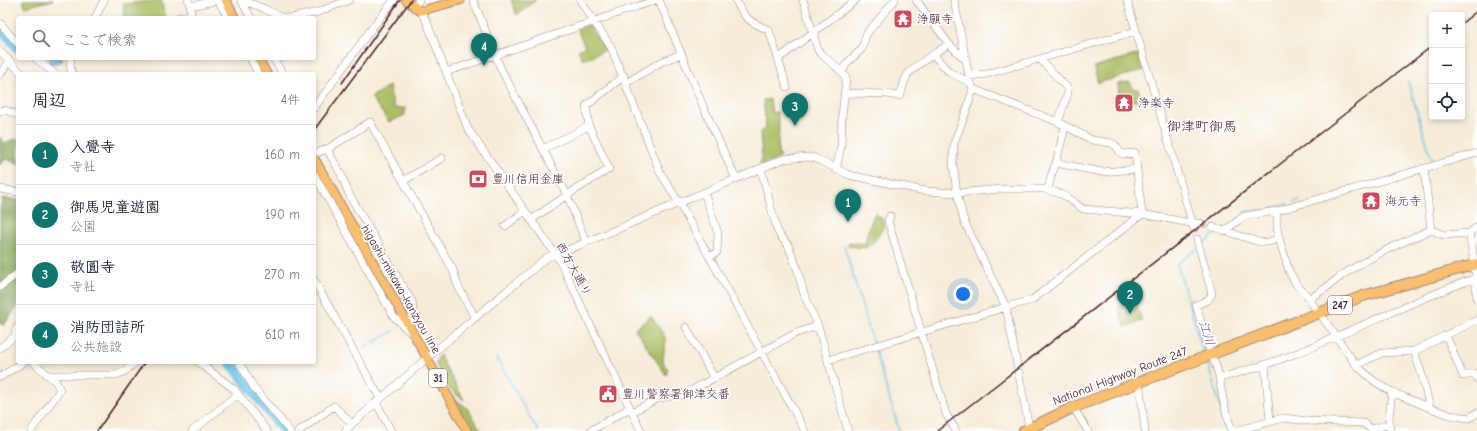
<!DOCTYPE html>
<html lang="ja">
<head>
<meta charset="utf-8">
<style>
	:root { --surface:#fff; --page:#f6f6f7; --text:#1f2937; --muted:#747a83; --line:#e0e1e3; --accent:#0f766e }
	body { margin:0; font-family:"Comic Neue","Klee One",sans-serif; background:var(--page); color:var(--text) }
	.controls { position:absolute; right:12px; top:12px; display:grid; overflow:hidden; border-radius:4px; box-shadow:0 2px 6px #0003 }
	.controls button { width:36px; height:36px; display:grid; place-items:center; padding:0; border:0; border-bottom:1px solid var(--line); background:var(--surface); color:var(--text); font:20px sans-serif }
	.you { position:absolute; left:963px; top:294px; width:14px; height:14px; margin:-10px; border:3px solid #fff; border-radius:50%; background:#1a73e8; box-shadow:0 0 0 6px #1a73e833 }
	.badge { display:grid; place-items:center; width:26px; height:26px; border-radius:50%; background:var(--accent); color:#fff; font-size:13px; font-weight:700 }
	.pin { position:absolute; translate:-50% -33px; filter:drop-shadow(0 1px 2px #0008) }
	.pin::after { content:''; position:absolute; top:21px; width:14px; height:12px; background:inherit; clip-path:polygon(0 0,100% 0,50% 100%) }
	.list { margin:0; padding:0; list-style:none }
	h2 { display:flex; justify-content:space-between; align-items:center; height:52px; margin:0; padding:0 16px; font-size:17px }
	h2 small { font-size:13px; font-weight:400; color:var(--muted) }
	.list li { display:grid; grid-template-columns:26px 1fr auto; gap:12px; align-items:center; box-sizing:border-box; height:60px; padding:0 16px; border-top:1px solid var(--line) }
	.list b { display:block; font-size:15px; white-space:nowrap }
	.list p { margin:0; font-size:13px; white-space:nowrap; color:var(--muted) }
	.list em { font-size:13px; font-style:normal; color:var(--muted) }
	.icon { flex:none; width:22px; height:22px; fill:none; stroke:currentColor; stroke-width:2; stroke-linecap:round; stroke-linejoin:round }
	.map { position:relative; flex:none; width:1477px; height:431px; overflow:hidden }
	.search { position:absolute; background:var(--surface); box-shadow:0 2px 6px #0003; left:16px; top:16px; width:300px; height:44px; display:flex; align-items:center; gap:10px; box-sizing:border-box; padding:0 14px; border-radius:4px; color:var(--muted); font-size:15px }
	.panel { position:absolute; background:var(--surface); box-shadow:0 2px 6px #0003; left:16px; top:72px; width:300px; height:292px; border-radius:4px }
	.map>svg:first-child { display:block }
</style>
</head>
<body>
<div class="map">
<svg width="1477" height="431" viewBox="0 0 1477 431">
	<rect width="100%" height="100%" fill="#fff"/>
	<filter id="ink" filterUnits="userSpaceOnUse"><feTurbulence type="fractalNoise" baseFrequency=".025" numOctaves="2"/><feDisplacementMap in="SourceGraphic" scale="8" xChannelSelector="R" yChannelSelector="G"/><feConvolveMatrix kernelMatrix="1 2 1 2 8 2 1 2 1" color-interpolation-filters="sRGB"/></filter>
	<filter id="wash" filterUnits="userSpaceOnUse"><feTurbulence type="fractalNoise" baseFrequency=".012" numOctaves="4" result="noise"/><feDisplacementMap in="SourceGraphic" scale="16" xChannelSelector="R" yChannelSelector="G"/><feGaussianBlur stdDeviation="0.9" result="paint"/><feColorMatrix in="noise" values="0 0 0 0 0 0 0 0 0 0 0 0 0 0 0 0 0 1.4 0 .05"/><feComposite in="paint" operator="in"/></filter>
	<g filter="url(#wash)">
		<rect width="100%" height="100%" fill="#f6ecd8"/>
		<!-- green -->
		<path fill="#aabf64" stroke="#7a6f48" d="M 23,0 L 53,0 L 25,7 Z
			M 161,0 L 166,18 L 125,18 L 123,4 Z
			M 511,0 L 536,0 L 517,15 Z
			M 589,25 L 605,50 L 583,60 L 578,50 L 585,47 L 577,29 Z
			M 1139,54 L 1144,70 L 1098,83 L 1094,67 Z
			M 1130,82 L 1134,89 L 1138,89 L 1142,100 L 1120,103 L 1118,84 Z
			M 389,86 L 394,108 L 405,108 L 405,115 L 389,122 L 371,97 Z
			M 770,99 L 772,113 L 777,112 L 779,124 L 778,155 L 780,155 L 780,158 L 761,166 L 760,164 L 762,157 L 760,132 L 766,128 L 763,100 Z
			M 875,213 L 878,215 L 878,217 L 883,219 L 882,221 L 885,223 C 880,234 876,241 866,248 L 848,246 L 849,242 L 865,244 L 867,233 Z
			M 1134,296 L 1142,321 L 1125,327 L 1118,308 Z
			M 651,316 C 655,323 663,331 665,338 C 667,349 658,361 668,369 L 666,375 L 635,329 Z
			M 440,355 L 443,362 L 464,400 L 449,389 L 436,365 L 436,362 Z
			M 452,396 L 468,409 L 481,431 L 471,431 Z"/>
		<!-- forest -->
		<path fill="#87a65a" stroke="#686242" d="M 0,137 L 4,143 L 15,139 L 18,140 L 18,165 L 14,162 L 6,159 L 0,165 Z
			M 2,198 L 18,200 L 18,306 L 4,325 L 0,324 L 0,210 Z"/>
		<!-- water -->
		<path fill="#69c3e7" stroke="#5a7189" d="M 49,58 L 62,58 L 63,61 L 50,64 Z"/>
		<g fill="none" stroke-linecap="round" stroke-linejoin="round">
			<!-- stream -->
			<path stroke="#69c3e7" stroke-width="1.5" d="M 1408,82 L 1433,163
				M 1294,202 L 1300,201
				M 1272,208 L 1288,204
				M 1244,212 L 1262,210
				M 844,245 L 873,343
				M 1202,245 L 1219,231
				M 1197,249 L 1177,264 L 1204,354
				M 875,350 L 899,430
				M 357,352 L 394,331
				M 496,357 L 538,431
				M 1207,361 L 1227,431"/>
			<!-- river -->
			<path stroke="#69c3e7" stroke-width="10" d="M 0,28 L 18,48
				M 230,362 L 284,431"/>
		</g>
	</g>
	<g filter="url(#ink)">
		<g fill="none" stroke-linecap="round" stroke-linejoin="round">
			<!-- minor-tunnel -->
			<path stroke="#d4c3b5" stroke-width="7" stroke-dasharray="7 3.5" stroke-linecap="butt" d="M 1200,223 L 1213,227"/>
			<!-- minor casing -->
			<g stroke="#a08682" stroke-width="8">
				<path id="minor" d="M 188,0 L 190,5 L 196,5 L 218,0
					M 218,0 L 228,18
					M 241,0 L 251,18
					M 242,0 L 265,9 L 281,17 L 288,18
					M 473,0 L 501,69 L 567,195 L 586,242
					M 580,0 L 611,47 L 660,172 L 679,203 L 723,281 L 805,431
					M 659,0 L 703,106 L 736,179
					M 736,0 C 743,18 751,23 769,30 L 787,87
					M 803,0 L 818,50 L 820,53 L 842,72 L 846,78 L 842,116 L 841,146 L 836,170
					M 916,0 L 949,44 L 966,60
					M 954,0 L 969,76 L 973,89 L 967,109 L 954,143 L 953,164 L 957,193 L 964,221 L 1006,307 L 1028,422 L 1028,431
					M 1127,0 L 1194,229
					M 414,7 L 419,0
					M 420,11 L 426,20 L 468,129 L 560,261 L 641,431
					M 95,18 L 104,0
					M 177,18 L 191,14 L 190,5
					M 292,18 L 318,12 L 349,0
					M 0,23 L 18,44
					M 0,51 L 22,74
					M 934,55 L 949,72 L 971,83
					M 35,58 L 55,74
					M 71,58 L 70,65 L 72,74
					M 250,58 L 258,74
					M 273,58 L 283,74
					M 778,59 L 856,0
					M 1040,59 L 1068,89 L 1068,93 L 1058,122
					M 446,72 L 656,0
					M 842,72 L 847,63 L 862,49 L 865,38 L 867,33 L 895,0
					M 0,75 L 9,60
					M 969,76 L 987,74 L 1136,31
					M 626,83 L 661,62 L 681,54
					M 973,89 L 1058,122 L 1092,140 L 1111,143 L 1115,145 L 1120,152 L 1123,154 L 1135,153 L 1142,214
					M 844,93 L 887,94 L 899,96 L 901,94 C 903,87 904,80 908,74 C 916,64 938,52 949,44
					M 314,108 L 369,32 L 394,0
					M 0,111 L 5,110 L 18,115
					M 327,149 L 341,174 L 349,194 L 413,304 L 412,317 L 408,326
					M 543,149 L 589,126
					M 314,154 L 329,148 L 370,122 L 453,270 L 458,286 L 475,318
					M 1056,163 L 1102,172 L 1137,169
					M 1424,168 L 1431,230
					M 761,169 L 777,230 L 781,237 L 788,245 L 797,268 L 804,294 L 818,326 L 848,431
					M 314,174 L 394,317 L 410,332
					M 403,181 L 442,158
					M 0,189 L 18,192
					M 1048,190 L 1051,176 L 1056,163 L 1065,127
					M 704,192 L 718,233 L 717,252 L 710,257
					M 1277,211 L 1277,228 L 1279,238
					M 890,216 L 888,221 L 946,414 L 956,431
					M 531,220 L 567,195 L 609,169 L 589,126 L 586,106 L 624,76
					M 505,226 L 525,211
					M 1213,227 L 1259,242 L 1269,242 L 1279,238 L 1289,271 L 1296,284 L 1309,298 L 1318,313
					M 1226,230 L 1244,216 L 1277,211 L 1477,153
					M 1469,233 L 1477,227
					M 1197,239 L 1212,294 L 1208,300 L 1196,305 L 1211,355 C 1220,370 1220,387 1224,404 C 1226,413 1229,422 1232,431
					M 314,280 L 380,398
					M 0,287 L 18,273
					M 1309,298 C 1324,292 1334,280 1347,272 C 1374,255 1401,242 1431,230 L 1444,235 L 1469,233 L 1474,260 L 1477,299
					M 1323,318 L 1356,365 L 1374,381 L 1392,392 L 1430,408 L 1450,415 L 1469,418 L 1477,413
					M 686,327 L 714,378
					M 1446,335 L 1463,376 L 1474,373 L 1477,379
					M 0,348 L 15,336 L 15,331 L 18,326
					M 1414,351 L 1421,372 L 1430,408
					M 828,360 L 1006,307 L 1032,300 L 1142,214
					M 198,362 L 234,389 L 267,431
					M 239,362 L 254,388 L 290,431
					M 1265,365 L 1270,421
					M 1356,365 L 1382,353 L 1414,351 L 1477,320
					M 47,375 L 116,375 L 125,371 L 136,362
					M 0,377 L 24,362
					M 1220,378 C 1244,371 1269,364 1292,355 C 1354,331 1413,300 1476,278
					M 1140,388 L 1145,431
					M 376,402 L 391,431
					M 632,412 L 659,398 L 685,394 L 796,333 L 818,326
					M 1076,412 L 1088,431
					M 31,431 L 60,390 L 56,382 L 33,362
					M 192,431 L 238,394
					M 299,431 L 334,406 L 352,424
					M 345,431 L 352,424 L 427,358 L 546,258 L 554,254 L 563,252 L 783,159 L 808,157 L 815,158 L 849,175 L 925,191 L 957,193 L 1001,189 L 1044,189 L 1055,192 L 1065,196 L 1083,209 L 1142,214 L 1191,223 L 1200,223
					M 590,431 L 630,408
					M 1235,431 L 1283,418 L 1308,421 L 1363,423 L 1371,429 L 1390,424
					M 1390,431 L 1389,417 L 1392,392"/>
			</g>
			<!-- major casing -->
			<g stroke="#a08682" stroke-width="10">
				<path id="major" d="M 226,0 L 235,18
					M 406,0 L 420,11 L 461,0
					M 258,58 L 267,74
					M 314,158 L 427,358 L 467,431"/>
			</g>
			<!-- highway casing -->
			<g stroke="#a08682" stroke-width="12">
				<path id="highway" d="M 1024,431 L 1072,408 L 1363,296 L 1477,264"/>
			</g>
			<!-- minor -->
			<use href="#minor" stroke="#fff" stroke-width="7"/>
			<!-- major -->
			<use href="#major" stroke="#fabe6d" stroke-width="8"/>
			<!-- highway -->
			<use href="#highway" stroke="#fabe6d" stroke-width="10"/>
			<!-- rail -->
			<path stroke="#4a1f2b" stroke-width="1.5" d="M 1462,23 L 1477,11
				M 342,83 L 400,0
				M 314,130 L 411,0
				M 97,431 L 145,362
				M 937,431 L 1432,46"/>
		</g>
	</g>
	<!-- icons -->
	<defs>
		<g id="temple-square" transform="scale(1)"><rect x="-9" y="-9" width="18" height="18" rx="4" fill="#d1495b" stroke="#fff"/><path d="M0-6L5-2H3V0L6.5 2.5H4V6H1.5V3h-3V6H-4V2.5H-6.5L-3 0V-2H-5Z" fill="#fff"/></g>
		<g id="bank-square" transform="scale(1)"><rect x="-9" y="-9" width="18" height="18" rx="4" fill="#d1495b" stroke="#fff"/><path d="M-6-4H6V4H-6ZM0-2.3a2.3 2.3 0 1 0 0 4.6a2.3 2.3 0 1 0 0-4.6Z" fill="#fff"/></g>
		<g id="civic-square" transform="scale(1)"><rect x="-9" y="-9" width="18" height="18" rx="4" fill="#d1495b" stroke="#fff"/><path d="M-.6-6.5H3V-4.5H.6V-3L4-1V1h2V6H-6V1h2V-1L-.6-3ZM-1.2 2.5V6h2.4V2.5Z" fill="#fff"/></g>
	</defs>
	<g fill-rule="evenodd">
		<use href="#temple-square" x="903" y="19"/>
		<use href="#temple-square" x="1124" y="103"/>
		<use href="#bank-square" x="478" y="179"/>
		<use href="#temple-square" x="1371" y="201"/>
		<use href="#civic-square" x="608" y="394"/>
	</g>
	<g text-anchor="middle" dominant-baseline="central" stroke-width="3.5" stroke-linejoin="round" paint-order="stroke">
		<!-- shield labels -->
		<g fill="#fff" stroke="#80626b" stroke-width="1">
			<rect x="1328" y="296" width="24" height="18" rx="3"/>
			<rect x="429" y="369" width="18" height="18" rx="3"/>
		</g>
		<g font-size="11" font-weight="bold" fill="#4a1f2b">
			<text x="1340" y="305">247</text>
			<text x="438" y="378">31</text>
		</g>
		<!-- poi labels -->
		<g font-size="12" fill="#4a1f2b" stroke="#fff" text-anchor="start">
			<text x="917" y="19">浄願寺</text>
			<text x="1138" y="103">浄楽寺</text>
			<text x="492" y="179">豊川信用金庫</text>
			<text x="1385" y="201">海元寺</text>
			<text x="622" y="394">豊川警察署御津交番</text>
		</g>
		<!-- street labels -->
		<g font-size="12" fill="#4a1f2b" stroke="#fff">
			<text transform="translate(574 269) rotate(61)">西方大通り</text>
			<text transform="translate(401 289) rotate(60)">higashi-mikawa-kanzyou line</text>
			<text transform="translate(1120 376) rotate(-21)">National Highway Route 247</text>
		</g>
		<!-- water labels -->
		<g font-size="13" font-style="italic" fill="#55586d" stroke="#fff">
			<text transform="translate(1207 333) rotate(73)">江川</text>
		</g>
		<!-- quarter labels -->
		<g font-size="14" fill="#4a1f2b" stroke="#fff">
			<text x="1202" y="126">御津町御馬</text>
		</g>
	</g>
</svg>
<div class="controls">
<button>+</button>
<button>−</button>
<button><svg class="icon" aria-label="locate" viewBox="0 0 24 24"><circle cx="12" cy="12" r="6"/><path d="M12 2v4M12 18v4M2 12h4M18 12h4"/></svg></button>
</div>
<div class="you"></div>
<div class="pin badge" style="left:848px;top:222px">1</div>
<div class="pin badge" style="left:1130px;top:314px">2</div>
<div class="pin badge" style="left:795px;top:126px">3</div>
<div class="pin badge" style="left:484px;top:66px">4</div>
<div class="search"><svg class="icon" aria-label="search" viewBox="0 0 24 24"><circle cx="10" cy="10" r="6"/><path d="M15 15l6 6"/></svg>ここで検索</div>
<section class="panel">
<h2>周辺<small>4件</small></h2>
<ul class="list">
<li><span class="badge">1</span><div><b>入覺寺</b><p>寺社</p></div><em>160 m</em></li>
<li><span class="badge">2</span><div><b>御馬児童遊園</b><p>公園</p></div><em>190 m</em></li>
<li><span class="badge">3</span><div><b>敬圓寺</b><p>寺社</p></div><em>270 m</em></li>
<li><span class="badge">4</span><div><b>消防団詰所</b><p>公共施設</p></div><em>610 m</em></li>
</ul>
</section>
</div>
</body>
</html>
